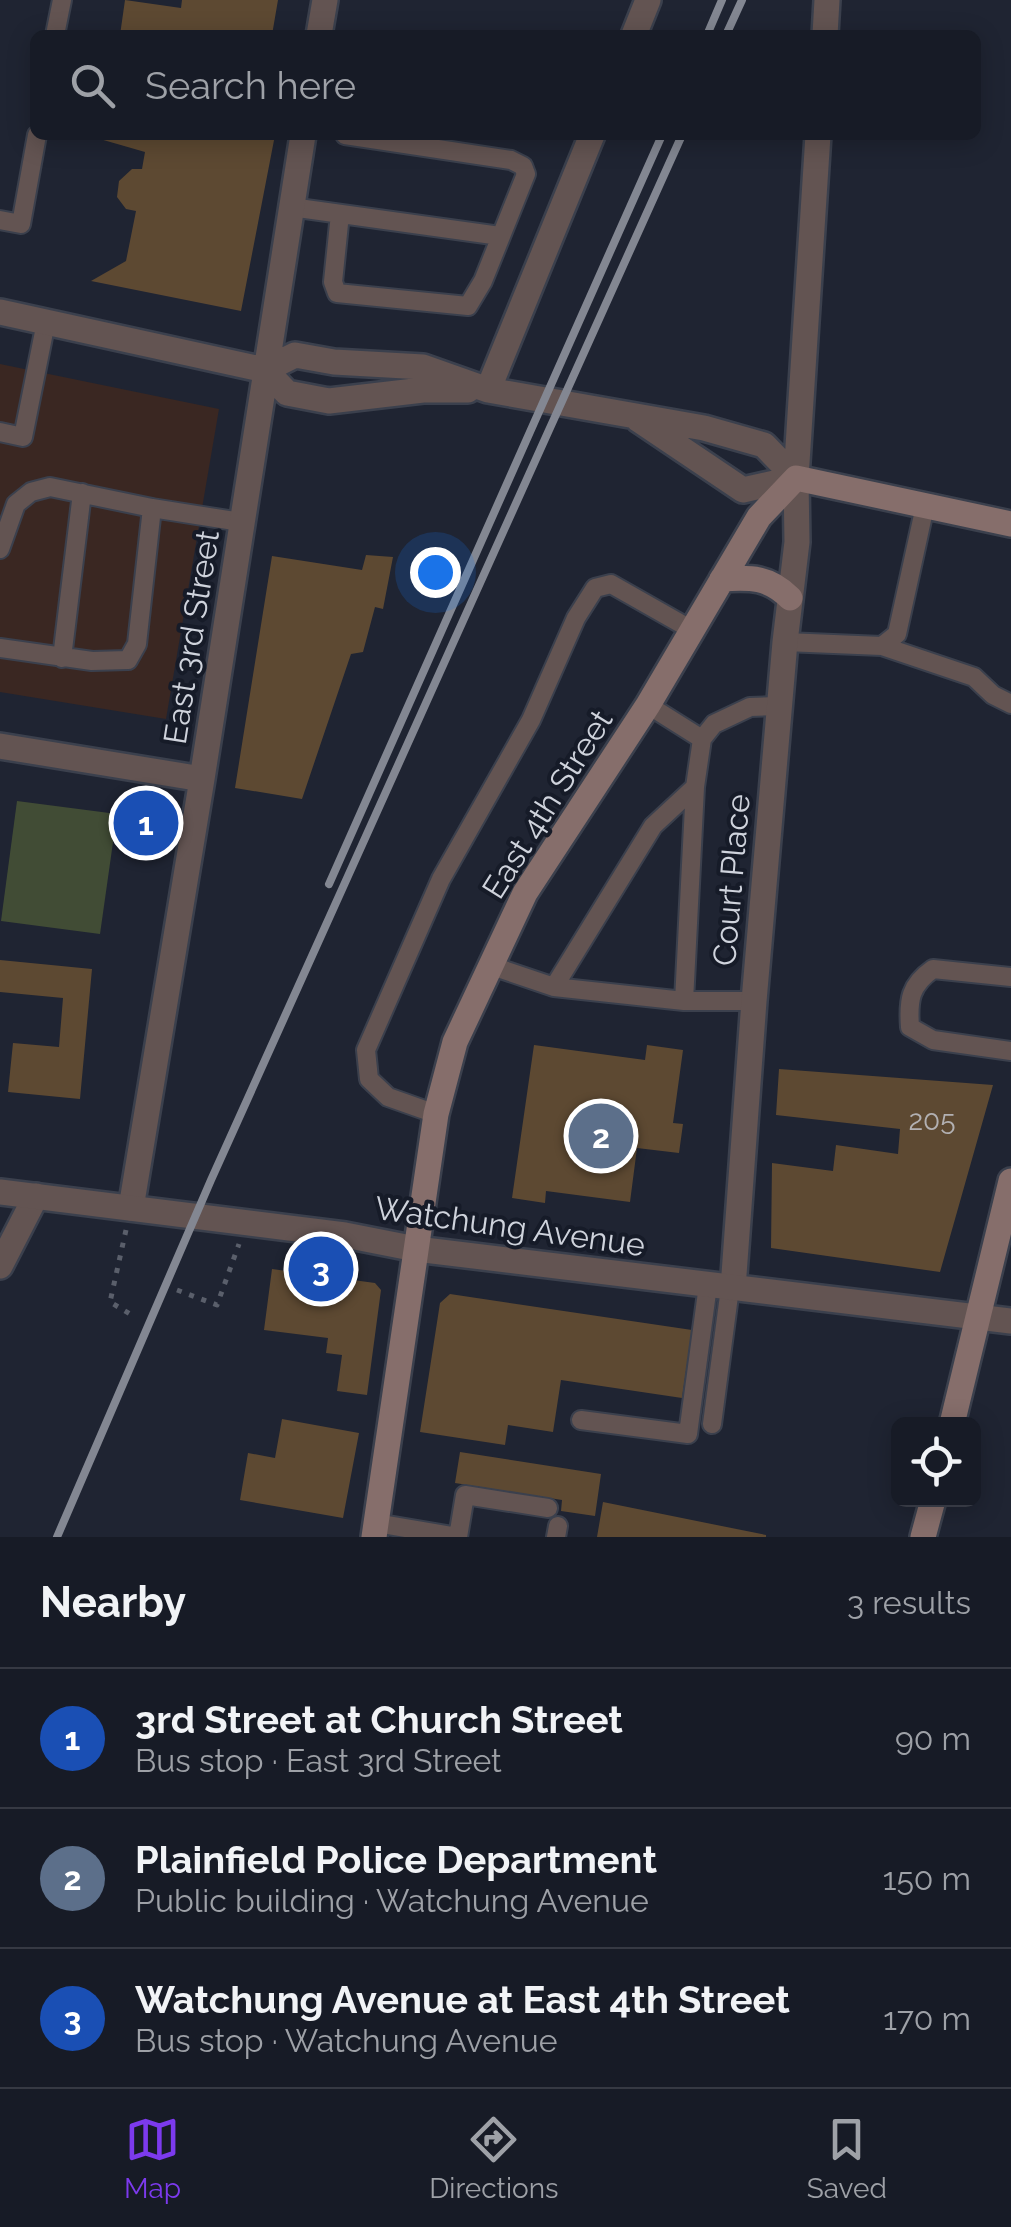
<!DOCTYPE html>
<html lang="en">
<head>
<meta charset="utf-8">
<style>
	:root { --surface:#171b26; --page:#20242e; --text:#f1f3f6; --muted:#9ea1a7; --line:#363943; --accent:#7c3aed }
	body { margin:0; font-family:Raleway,sans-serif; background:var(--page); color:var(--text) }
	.controls { position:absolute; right:30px; bottom:30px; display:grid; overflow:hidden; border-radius:15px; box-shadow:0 5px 25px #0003 }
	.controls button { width:90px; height:90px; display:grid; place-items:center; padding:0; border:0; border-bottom:2px solid var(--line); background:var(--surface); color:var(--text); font:50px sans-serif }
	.you { position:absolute; left:435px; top:572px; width:35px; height:35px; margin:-25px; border:8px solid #fff; border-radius:50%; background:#1a73e8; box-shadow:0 0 0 15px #1a73e833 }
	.badge { display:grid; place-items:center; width:65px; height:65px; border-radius:50%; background:var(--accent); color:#fff; font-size:32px; font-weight:700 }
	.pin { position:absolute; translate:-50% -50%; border:5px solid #fff; box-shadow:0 2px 10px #0006 }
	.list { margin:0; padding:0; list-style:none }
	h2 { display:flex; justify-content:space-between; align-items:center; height:130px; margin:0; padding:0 40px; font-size:42px }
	h2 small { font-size:32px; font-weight:400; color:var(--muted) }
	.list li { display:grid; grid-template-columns:65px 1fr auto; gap:30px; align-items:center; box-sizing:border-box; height:140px; padding:0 40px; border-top:2px solid var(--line) }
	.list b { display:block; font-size:38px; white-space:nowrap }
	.list p { margin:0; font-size:32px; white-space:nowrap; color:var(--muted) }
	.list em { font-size:32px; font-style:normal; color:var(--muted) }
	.icon { flex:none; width:55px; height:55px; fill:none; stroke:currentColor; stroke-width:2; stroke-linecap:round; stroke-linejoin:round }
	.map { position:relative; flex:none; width:1011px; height:1537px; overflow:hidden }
	.search { position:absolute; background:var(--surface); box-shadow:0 5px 25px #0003; left:30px; right:30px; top:30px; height:110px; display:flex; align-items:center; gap:25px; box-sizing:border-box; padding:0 35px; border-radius:15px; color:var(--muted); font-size:38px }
	.sheet { height:550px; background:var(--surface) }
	nav { display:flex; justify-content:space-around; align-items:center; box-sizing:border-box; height:140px; border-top:2px solid var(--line); background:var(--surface); font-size:28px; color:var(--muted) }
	nav a { display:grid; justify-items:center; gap:5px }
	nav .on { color:var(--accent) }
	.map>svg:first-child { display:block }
</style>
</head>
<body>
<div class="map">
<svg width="1011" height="1537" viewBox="0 0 1011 1537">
	<rect width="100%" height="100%" fill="#1f2432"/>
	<!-- education -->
	<path fill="#3a2722" d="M 0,364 L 219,409 L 166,719 L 0,692 Z"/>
	<!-- green -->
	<path fill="#414c35" d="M 17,801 L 117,814 L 100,934 L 1,921 Z"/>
	<!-- building -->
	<path fill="#5d4932" d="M 125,0 L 181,8 L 182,0 L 278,0 L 272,35 L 120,35 Z
		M 86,135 L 275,135 L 241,311 L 91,281 L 126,261 L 136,211 L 126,209 L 117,197 L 119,181 L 132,169 L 142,169 L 145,152 Z
		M 366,555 L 393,557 L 383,609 L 375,607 L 363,652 L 351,654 L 302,799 L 235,788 L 272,556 L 362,570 Z
		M 0,960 L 92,969 L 80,1099 L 8,1092 L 13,1043 L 59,1047 L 63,998 L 0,992 Z
		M 534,1045 L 645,1060 L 647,1045 L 683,1050 L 673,1123 L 683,1124 L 679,1153 L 637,1148 L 630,1202 L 546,1191 L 545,1203 L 512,1198 Z
		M 779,1069 L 993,1085 L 940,1272 L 771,1248 L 772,1163 L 833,1171 L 836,1145 L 898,1154 L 900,1129 L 776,1115 Z
		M 272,1269 L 375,1283 L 381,1290 L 367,1395 L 337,1391 L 342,1355 L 326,1353 L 328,1338 L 264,1330 Z
		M 450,1294 L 692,1330 L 682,1398 L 561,1380 L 553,1432 L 508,1425 L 505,1445 L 420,1432 L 440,1303 Z
		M 282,1419 L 359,1433 L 343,1518 L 240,1500 L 248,1453 L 275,1458 Z
		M 460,1452 L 601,1474 L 595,1516 L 561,1511 L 562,1500 L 455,1483 Z
		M 603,1502 L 766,1535 L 766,1537 L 597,1537 Z"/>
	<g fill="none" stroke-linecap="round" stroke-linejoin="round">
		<!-- service casing -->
		<g stroke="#3b404d" stroke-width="22">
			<path id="service" d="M 55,35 L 62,0
				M 291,207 L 500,236
				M 340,214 L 333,282 L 337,293 L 468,306 L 483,281 L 526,174 L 523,166 L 511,160 L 345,135
				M 0,220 L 21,224 L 37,135
				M 0,432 L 23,437 L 46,322
				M 0,549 L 16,504 L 31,492 L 50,487 L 152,508 L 241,522
				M 785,642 L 882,646 L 897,634 L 925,506
				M 882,646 L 974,677 L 993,695 L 1011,704
				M 0,648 L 92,661 L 128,660 L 137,644 L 152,508
				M 62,658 L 82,493
				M 648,705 L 702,739
				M 489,965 L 554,987 L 684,1001 L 754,1001
				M 1011,977 L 933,969 C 910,985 908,1000 910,1027 L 933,1040 L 1011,1051
				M 554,987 L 653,826 L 695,787
				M 684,1001 L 695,787 L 702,739 L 714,724 L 750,707 L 779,706
				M 436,1114 L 388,1097 L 369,1079 L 366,1050 L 441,879 L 531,720 L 576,618 L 595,588 L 611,584 L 692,630
				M 581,1420 L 688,1434 L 708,1285
				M 712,1424 L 730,1288
				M 376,1523 L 458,1537 L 465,1495 L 548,1508
				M 556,1537 L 558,1526"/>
		</g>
		<!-- minor casing -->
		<g stroke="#3b404d" stroke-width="30">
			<path id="minor" d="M 319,35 L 325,0
				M 634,35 L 648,0
				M 825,35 L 827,0
				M 0,312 L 265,370 L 287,393 L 329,401 L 423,390 L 468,390
				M 265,370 L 295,355 L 334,362 L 423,367 L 488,390 L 704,428 L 764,445 L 796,478
				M 488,390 L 592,135
				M 639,420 L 743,490 L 796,478
				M 0,746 L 202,779
				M 131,1208 L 202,779 L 303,135
				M 0,1266 L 36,1196
				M 733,1288 L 754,1001 L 785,642 L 797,542 L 796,478 L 818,135"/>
		</g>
		<!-- tertiary casing -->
		<g stroke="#3b404d" stroke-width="30">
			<path id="tertiary" d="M 0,1192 L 345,1235 L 416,1249 L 1011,1321"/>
		</g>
		<!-- secondary casing -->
		<g stroke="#3b404d" stroke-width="30">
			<path id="secondary" d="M 722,579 C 751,577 769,577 790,598
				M 952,1424 L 1011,1181
				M 374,1537 L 436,1114 L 455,1042 L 525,893 L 648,705 L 759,517 L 796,478 L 1011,524
				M 923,1537 L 933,1500"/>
		</g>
		<!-- path -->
		<path stroke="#5a5f6b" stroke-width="5" stroke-dasharray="5 8" stroke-linecap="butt" d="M 126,1230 L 110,1302 L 130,1314
			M 177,1290 L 217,1305 L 239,1244"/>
		<!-- service -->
		<use href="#service" stroke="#635452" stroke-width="18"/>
		<!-- minor -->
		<use href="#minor" stroke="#635452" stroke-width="25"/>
		<!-- tertiary -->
		<use href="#tertiary" stroke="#635452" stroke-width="25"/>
		<!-- secondary -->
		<use href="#secondary" stroke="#866e6b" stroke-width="25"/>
		<!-- rail -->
		<path stroke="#838792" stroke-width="8" d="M 707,35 L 722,0
			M 726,35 L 742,0
			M 329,884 L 662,135
			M 57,1537 L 211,1180 L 682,135"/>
	</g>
	<g text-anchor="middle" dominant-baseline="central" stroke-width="8" stroke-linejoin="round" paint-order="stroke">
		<!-- number labels -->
		<g font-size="28" fill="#b2b0b2">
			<text x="932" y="1120">205</text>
		</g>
		<!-- street labels -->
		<g font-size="32" fill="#cfd3dc" stroke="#161b28">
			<text transform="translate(191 637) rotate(-81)">East 3rd Street</text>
			<text transform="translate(547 804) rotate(-58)">East 4th Street</text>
			<text transform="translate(731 880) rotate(-85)">Court Place</text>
			<text transform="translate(510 1226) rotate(8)">Watchung Avenue</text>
		</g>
	</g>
</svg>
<div class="controls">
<button><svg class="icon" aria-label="locate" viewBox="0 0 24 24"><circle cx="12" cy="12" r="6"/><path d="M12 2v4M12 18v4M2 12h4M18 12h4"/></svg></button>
</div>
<div class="you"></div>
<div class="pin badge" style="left:146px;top:823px;background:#1a4fb4">1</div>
<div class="pin badge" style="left:601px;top:1136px;background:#5c6f8a">2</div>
<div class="pin badge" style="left:321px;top:1269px;background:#1a4fb4">3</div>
<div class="search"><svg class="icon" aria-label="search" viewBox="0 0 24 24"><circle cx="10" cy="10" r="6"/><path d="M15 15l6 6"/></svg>Search here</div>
</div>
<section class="sheet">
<h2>Nearby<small>3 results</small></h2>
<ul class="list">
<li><span class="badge" style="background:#1a4fb4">1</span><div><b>3rd Street at Church Street</b><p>Bus stop · East 3rd Street</p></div><em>90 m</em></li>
<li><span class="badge" style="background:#5c6f8a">2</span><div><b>Plainfield Police Department</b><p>Public building · Watchung Avenue</p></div><em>150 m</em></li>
<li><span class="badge" style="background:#1a4fb4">3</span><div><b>Watchung Avenue at East 4th Street</b><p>Bus stop · Watchung Avenue</p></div><em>170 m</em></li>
</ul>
</section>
<nav>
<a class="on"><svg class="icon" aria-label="map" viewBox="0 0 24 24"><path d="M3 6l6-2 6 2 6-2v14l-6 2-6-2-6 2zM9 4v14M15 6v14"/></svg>Map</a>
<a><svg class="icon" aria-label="directions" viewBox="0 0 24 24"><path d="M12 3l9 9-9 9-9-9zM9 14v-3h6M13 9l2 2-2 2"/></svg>Directions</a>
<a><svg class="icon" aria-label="saved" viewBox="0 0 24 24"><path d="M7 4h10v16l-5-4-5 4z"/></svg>Saved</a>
</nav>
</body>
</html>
